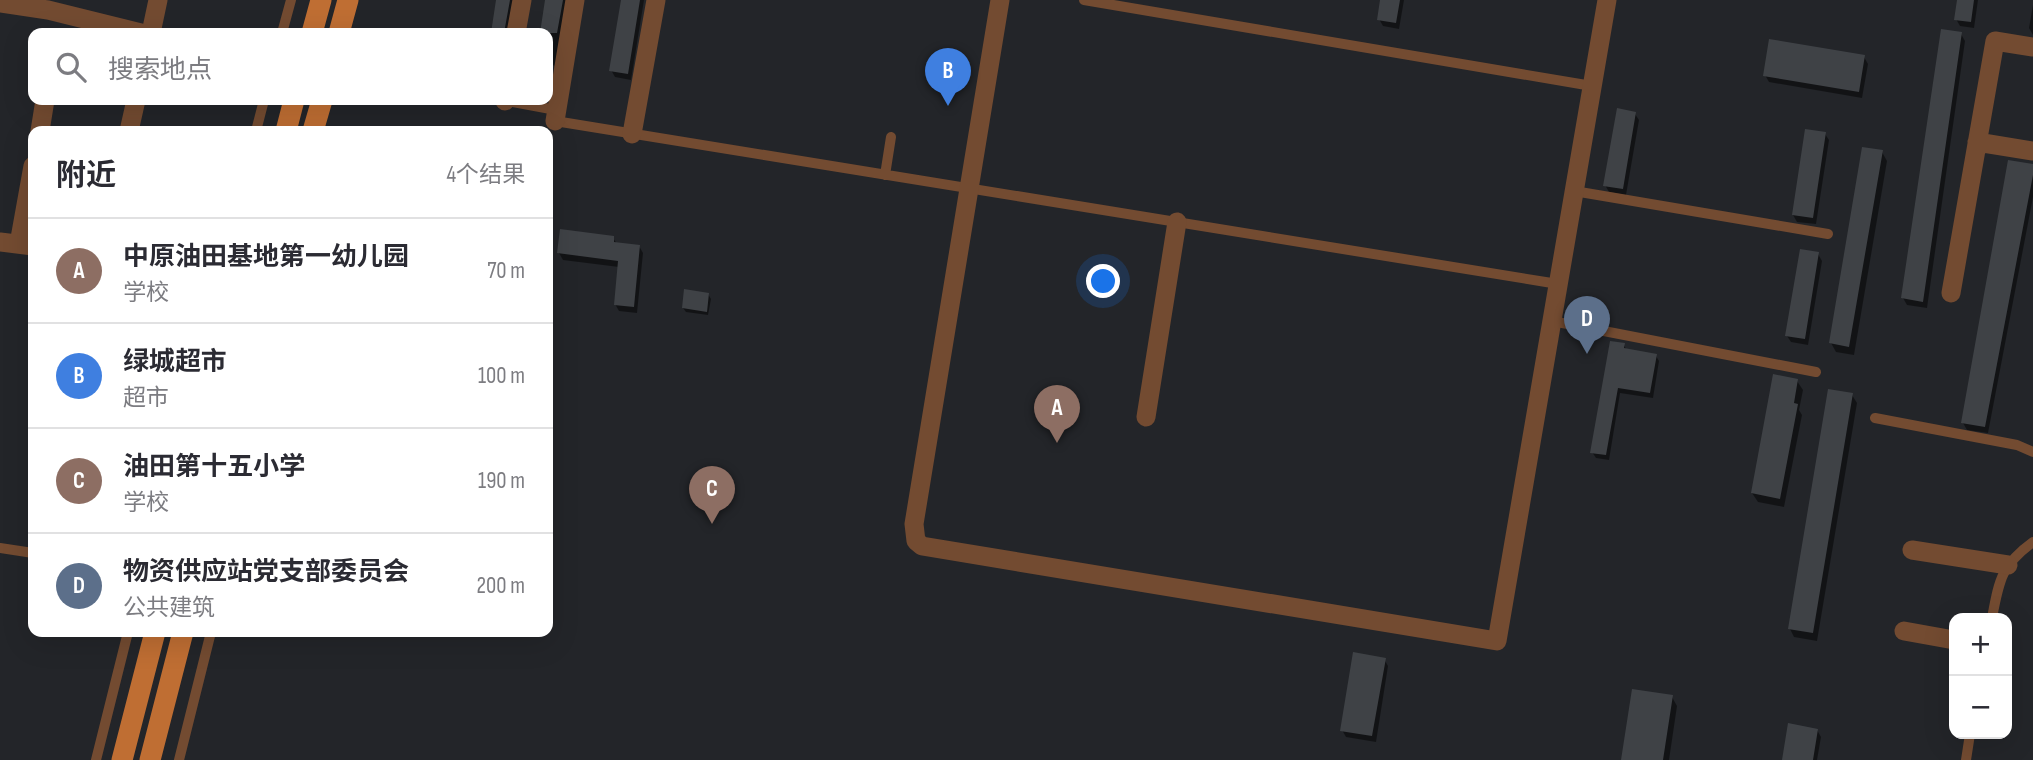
<!DOCTYPE html>
<html lang="zh">
<head>
<meta charset="utf-8">
<style>
	:root { --surface:#fff; --page:#f7f7f7; --text:#2b2b33; --muted:#7c7c81; --line:#e1e1e2; --accent:#8a5e43 }
	body { margin:0; font-family:"Sofia Sans Condensed","Noto Sans SC",sans-serif; background:var(--page); color:var(--text) }
	.controls { position:absolute; right:21px; bottom:21px; display:grid; overflow:hidden; border-radius:14px; box-shadow:0 7px 28px #0002 }
	.controls button { width:63px; height:63px; display:grid; place-items:center; padding:0; border:0; border-bottom:2px solid var(--line); background:var(--surface); color:var(--text); font:35px sans-serif }
	.you { position:absolute; left:1104px; top:282px; width:24px; height:24px; margin:-18px; border:5px solid #fff; border-radius:50%; background:#1a73e8; box-shadow:0 0 0 10px #1a73e833 }
	.badge { display:grid; place-items:center; width:46px; height:46px; border-radius:50%; background:var(--accent); color:#fff; font-size:23px; font-weight:700 }
	.pin { position:absolute; translate:-50% -58px; filter:drop-shadow(0 2px 4px #0008) }
	.pin::after { content:''; position:absolute; top:37px; width:24px; height:21px; background:inherit; clip-path:polygon(0 0,100% 0,50% 100%) }
	.list { margin:0; padding:0; list-style:none }
	h2 { display:flex; justify-content:space-between; align-items:center; height:91px; margin:0; padding:0 28px; font-size:30px }
	h2 small { font-size:23px; font-weight:400; color:var(--muted) }
	.list li { display:grid; grid-template-columns:46px 1fr auto; gap:21px; align-items:center; box-sizing:border-box; height:105px; padding:0 28px; border-top:2px solid var(--line) }
	.list b { display:block; font-size:26px; white-space:nowrap }
	.list p { margin:0; font-size:23px; white-space:nowrap; color:var(--muted) }
	.list em { font-size:23px; font-style:normal; color:var(--muted) }
	.icon { flex:none; width:38px; height:38px; fill:none; stroke:currentColor; stroke-width:2; stroke-linecap:round; stroke-linejoin:round }
	.map { position:relative; flex:none; width:2033px; height:760px; overflow:hidden }
	.search { position:absolute; background:var(--surface); box-shadow:0 7px 28px #0002; left:28px; top:28px; width:525px; height:77px; display:flex; align-items:center; gap:18px; box-sizing:border-box; padding:0 24px; border-radius:14px; color:var(--muted); font-size:26px }
	.panel { position:absolute; background:var(--surface); box-shadow:0 7px 28px #0002; left:28px; top:126px; width:525px; height:511px; border-radius:14px }
	.map>svg:first-child { display:block }
</style>
</head>
<body>
<div class="map">
<svg width="2033" height="760" viewBox="0 0 2033 760">
	<rect width="100%" height="100%" fill="#232529"/>
	<!-- shadow -->
	<path fill="#0007" d="M 498,0 L 517,0 L 508,33 L 492,33 Z
		M 547,0 L 567,0 L 556,66 L 548,64 L 548,33 L 542,33 Z
		M 623,0 L 644,0 L 631,80 L 615,77 L 611,70 Z
		M 1382,0 L 1404,0 L 1399,29 L 1383,26 L 1379,19 Z
		M 1959,0 L 1978,0 L 1974,28 L 1960,26 L 1956,19 Z
		M 2033,5 L 2033,35 L 2029,28 Z
		M 1961,34 L 1965,41 L 1927,308 L 1907,305 L 1903,298 Z
		M 1864,57 L 1868,64 L 1862,98 L 1769,82 L 1765,75 Z
		M 1635,114 L 1639,120 L 1626,195 L 1609,192 L 1605,185 Z
		M 1825,134 L 1829,140 L 1816,224 L 1797,222 L 1793,215 Z
		M 1882,152 L 1887,161 L 1854,355 L 1836,352 L 1831,343 Z
		M 2033,166 L 2033,197 L 1988,433 L 1967,430 L 1963,423 Z
		M 613,238 L 617,244 L 639,246 L 643,253 L 637,313 L 619,311 L 615,304 L 619,267 L 563,260 L 559,253 Z
		M 1818,254 L 1822,261 L 1808,345 L 1791,342 L 1787,336 Z
		M 708,294 L 711,299 L 708,315 L 686,312 L 683,308 Z
		M 1624,345 L 1627,351 L 1656,356 L 1659,361 L 1653,398 L 1620,393 L 1609,460 L 1596,458 L 1592,452 Z
		M 1797,381 L 1803,390 L 1799,410 L 1802,415 L 1784,507 L 1758,502 L 1752,493 Z
		M 1852,395 L 1857,403 L 1817,641 L 1794,637 L 1790,629 Z
		M 1384,659 L 1388,666 L 1376,742 L 1346,737 L 1342,730 Z
		M 1672,697 L 1677,706 L 1669,760 L 1623,760 Z
		M 1817,730 L 1821,737 L 1817,760 L 1784,760 Z"/>
	<!-- building -->
	<path fill="#3f4246" d="M 496,0 L 510,0 L 504,33 L 491,33 Z
		M 545,0 L 563,0 L 557,33 L 540,33 Z
		M 621,0 L 640,0 L 628,74 L 609,71 Z
		M 1380,0 L 1400,0 L 1396,23 L 1377,20 Z
		M 1957,0 L 1974,0 L 1971,22 L 1954,20 Z
		M 1941,29 L 1962,32 L 1923,302 L 1901,298 Z
		M 1769,39 L 1865,55 L 1859,92 L 1763,76 Z
		M 1617,108 L 1636,112 L 1623,189 L 1603,186 Z
		M 1805,129 L 1826,132 L 1813,218 L 1792,215 Z
		M 1862,147 L 1883,150 L 1849,347 L 1829,343 Z
		M 2008,160 L 2033,164 L 2033,175 L 1985,427 L 1961,423 Z
		M 560,229 L 614,236 L 614,242 L 640,245 L 634,307 L 614,305 L 618,261 L 557,253 Z
		M 1800,249 L 1819,252 L 1805,339 L 1785,336 Z
		M 684,289 L 709,293 L 707,312 L 682,308 Z
		M 1610,341 L 1625,343 L 1624,348 L 1657,354 L 1650,393 L 1618,388 L 1606,455 L 1590,453 Z
		M 1773,374 L 1798,379 L 1794,403 L 1798,404 L 1780,499 L 1751,493 Z
		M 1828,389 L 1853,393 L 1813,633 L 1788,629 Z
		M 1353,652 L 1386,658 L 1372,736 L 1340,731 Z
		M 1632,689 L 1673,695 L 1663,760 L 1621,760 Z
		M 1788,723 L 1818,729 L 1813,760 L 1782,760 Z"/>
	<g fill="none" stroke-linecap="round" stroke-linejoin="round">
		<!-- lane -->
		<path stroke="#734b31" stroke-width="10" d="M 1084,0 L 1592,86
			M 282,33 L 291,0
			M 501,100 L 556,110
			M 555,121 L 1558,284
			M 256,131 L 264,100
			M 885,175 L 891,137
			M 1574,191 L 1828,234
			M 1552,321 L 1816,372
			M 1875,418 L 2017,445 L 2033,452
			M 0,548 L 33,553
			M 1992,618 C 1999,581 2001,565 2033,542
			M 96,760 L 128,632
			M 179,760 L 211,632
			M 1966,760 L 1970,734"/>
		<!-- street -->
		<path stroke="#734b31" stroke-width="19" d="M 1000,0 L 914,524 L 916,541 L 922,546 L 1497,641 L 1607,0
			M 0,3 L 48,10 L 141,33
			M 151,33 L 158,0
			M 516,33 L 522,0
			M 505,101 L 505,100
			M 555,121 L 575,0
			M 40,131 L 45,100
			M 129,131 L 136,100
			M 632,134 L 656,0
			M 1977,142 L 2033,151
			M 0,242 L 33,246
			M 19,244 L 33,166
			M 1951,293 L 1995,41 L 2033,47
			M 1146,417 L 1177,222
			M 1912,550 L 2008,565
			M 1904,631 L 1954,640"/>
		<!-- primary -->
		<path stroke="#bf6e33" stroke-width="21" d="M 312,33 L 321,0
			M 339,33 L 348,0
			M 286,131 L 294,100
			M 313,131 L 322,100
			M 122,760 L 155,632
			M 150,760 L 183,632"/>
	</g>
</svg>
<div class="controls">
<button>+</button>
<button>−</button>
</div>
<div class="you"></div>
<div class="pin badge" style="left:1057px;top:443px;background:#8d6e63">A</div>
<div class="pin badge" style="left:948px;top:106px;background:#3f7fe0">B</div>
<div class="pin badge" style="left:712px;top:524px;background:#8d6e63">C</div>
<div class="pin badge" style="left:1587px;top:354px;background:#5c6f8a">D</div>
<div class="search"><svg class="icon" aria-label="search" viewBox="0 0 24 24"><circle cx="10" cy="10" r="6"/><path d="M15 15l6 6"/></svg>搜索地点</div>
<section class="panel">
<h2>附近<small>4个结果</small></h2>
<ul class="list">
<li><span class="badge" style="background:#8d6e63">A</span><div><b>中原油田基地第一幼儿园</b><p>学校</p></div><em>70 m</em></li>
<li><span class="badge" style="background:#3f7fe0">B</span><div><b>绿城超市</b><p>超市</p></div><em>100 m</em></li>
<li><span class="badge" style="background:#8d6e63">C</span><div><b>油田第十五小学</b><p>学校</p></div><em>190 m</em></li>
<li><span class="badge" style="background:#5c6f8a">D</span><div><b>物资供应站党支部委员会</b><p>公共建筑</p></div><em>200 m</em></li>
</ul>
</section>
</div>
</body>
</html>
